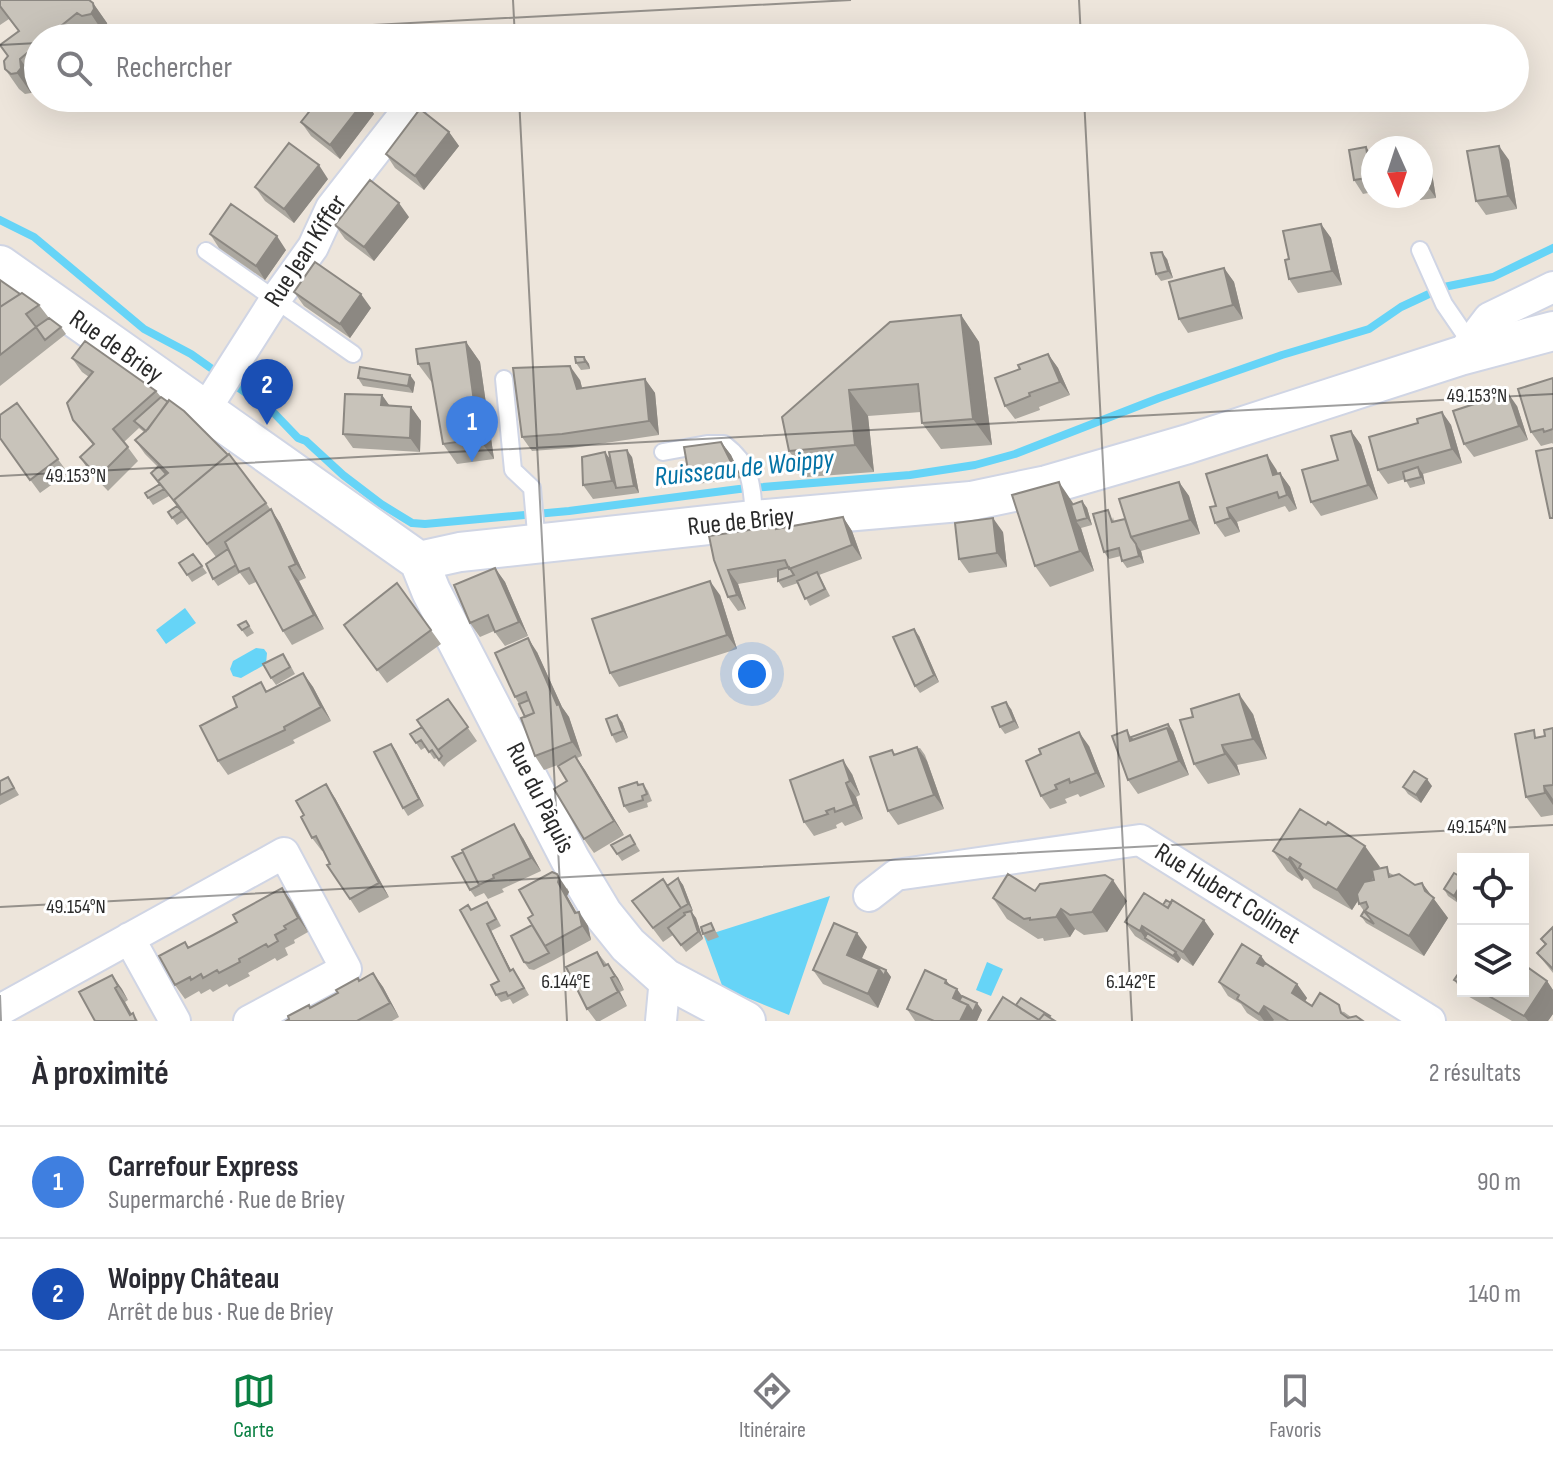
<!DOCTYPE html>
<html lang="fr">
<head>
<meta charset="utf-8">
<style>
	:root { --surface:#fff; --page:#f2f2f3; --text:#2b2b33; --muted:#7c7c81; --line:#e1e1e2; --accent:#0b8043 }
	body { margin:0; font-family:"Sofia Sans Condensed",sans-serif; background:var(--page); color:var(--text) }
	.controls { position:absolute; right:24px; bottom:24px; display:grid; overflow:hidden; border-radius:0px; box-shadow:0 8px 32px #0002 }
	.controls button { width:72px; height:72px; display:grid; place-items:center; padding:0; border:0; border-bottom:2px solid var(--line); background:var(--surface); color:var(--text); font:40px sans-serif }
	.compass { position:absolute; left:1361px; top:136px; width:72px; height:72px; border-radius:50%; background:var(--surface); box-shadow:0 8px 32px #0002; rotate:177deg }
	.you { position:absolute; left:752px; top:674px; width:28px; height:28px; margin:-20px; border:6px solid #fff; border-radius:50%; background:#1a73e8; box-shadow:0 0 0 12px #1a73e833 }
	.badge { display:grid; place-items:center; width:52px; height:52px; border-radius:50%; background:var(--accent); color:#fff; font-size:26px; font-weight:700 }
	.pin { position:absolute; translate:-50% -66px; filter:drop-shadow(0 2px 4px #0008) }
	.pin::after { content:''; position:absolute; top:42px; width:28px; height:24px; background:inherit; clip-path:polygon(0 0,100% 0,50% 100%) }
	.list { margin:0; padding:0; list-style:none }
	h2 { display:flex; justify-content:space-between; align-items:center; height:104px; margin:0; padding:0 32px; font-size:34px }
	h2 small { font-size:26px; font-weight:400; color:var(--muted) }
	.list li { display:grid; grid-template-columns:52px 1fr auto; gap:24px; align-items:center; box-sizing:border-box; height:112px; padding:0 32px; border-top:2px solid var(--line) }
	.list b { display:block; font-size:30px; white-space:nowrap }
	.list p { margin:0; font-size:26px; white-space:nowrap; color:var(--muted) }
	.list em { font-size:26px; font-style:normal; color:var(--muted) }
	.icon { flex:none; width:44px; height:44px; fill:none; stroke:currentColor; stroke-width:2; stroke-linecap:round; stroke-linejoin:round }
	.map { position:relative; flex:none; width:1553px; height:1021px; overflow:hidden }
	.search { position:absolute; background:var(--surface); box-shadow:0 8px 32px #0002; left:24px; right:24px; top:24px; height:88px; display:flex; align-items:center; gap:20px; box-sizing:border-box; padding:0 28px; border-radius:44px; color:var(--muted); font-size:30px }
	.sheet { height:328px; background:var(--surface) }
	nav { display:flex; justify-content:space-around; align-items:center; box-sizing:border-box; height:112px; border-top:2px solid var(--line); background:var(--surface); font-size:22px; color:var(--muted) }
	nav a { display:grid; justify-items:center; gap:4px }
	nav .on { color:var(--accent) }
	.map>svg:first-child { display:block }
</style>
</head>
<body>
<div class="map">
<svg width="1553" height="1021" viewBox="0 0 1553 1021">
	<rect width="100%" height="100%" fill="#ede5db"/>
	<!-- water -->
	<path fill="#66d4f7" d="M 185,608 L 196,623 L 166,644 L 156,630 Z
		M 256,648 L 264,649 L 267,653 L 266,664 L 241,678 L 233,676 L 230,669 L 233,661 Z
		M 830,896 L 789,1015 L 723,988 L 704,936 Z
		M 987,962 L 1003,969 L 991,996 L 976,990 Z"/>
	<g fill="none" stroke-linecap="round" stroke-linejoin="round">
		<!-- stream -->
		<path stroke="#66d4f7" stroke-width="8" d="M 0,220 L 34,237 L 144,329 L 191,354 L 274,413 L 298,438 L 306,441 L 343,475 L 381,504 L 412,523 L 425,524 L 569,511 L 739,489 L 910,475 L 975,465 L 1015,454 L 1159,398 L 1282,355 L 1369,329 L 1401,307 L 1444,287 L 1493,277 L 1553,248"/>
		<!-- service casing -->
		<g stroke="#d0d5e4" stroke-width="20">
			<path id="service" d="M 1420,250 L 1444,304 L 1470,342
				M 206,251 L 353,354
				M 504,379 L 513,470 L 532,488 L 537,544
				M 663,452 L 707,444 L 724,444 C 753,466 752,486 754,520"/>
		</g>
		<!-- minor casing -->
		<g stroke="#d0d5e4" stroke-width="34">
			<path id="minor" d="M 1460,356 L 1489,318 L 1553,287
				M 205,410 L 275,300 L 313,247 L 331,208 L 417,98
				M 869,896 L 896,875 L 1140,840 L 1430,1021
				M 129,938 L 175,1021
				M 0,1010 L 284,853 L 346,969 L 249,1021
				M 661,1021 L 665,978"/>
		</g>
		<!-- tertiary casing -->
		<g stroke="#d0d5e4" stroke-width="42">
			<path id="tertiary" d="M 0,265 L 419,561
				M 419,561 L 460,552 L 754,520 L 971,501 L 1047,485 L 1188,444 L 1460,356 L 1553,331
				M 419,561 L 431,591 L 570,859 L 603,914 L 628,945 L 665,978 L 746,1021"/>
		</g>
		<!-- service -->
		<use href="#service" stroke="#fff" stroke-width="16"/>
		<!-- minor -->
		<use href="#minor" stroke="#fff" stroke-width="30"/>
		<!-- tertiary -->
		<use href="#tertiary" stroke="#fff" stroke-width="38"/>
	</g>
	<!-- wall -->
	<path fill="#aca8a0" d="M 0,0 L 93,3 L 107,23 L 108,29 L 105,35 L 96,37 L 91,33 L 85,38 L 38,38 L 38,76 L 35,79 L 35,89 L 31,93 L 25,94 L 19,89 L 5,69 L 8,56 L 18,31 L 9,19 L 0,25 Z
		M 372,98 L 391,98 L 384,107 Z
		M 365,100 L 374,114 L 340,159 L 311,136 L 301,122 Z
		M 449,132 L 459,146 L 424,190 L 395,168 L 386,154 Z
		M 1366,147 L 1373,157 L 1373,192 L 1363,194 L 1354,180 Z
		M 1421,147 L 1430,161 L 1436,198 L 1420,200 L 1417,196 L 1421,196 Z
		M 1509,160 L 1517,209 L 1486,215 L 1476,201 Z
		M 328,179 L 294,223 L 265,201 L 255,187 Z
		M 409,217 L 374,261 L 345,239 L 335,225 Z
		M 1321,224 L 1331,238 L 1342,285 L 1298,293 L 1289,279 L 1289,259 Z
		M 210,234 L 286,250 L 265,280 L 219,248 Z
		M 1167,259 L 1173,278 L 1161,281 L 1156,274 Z
		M 1224,268 L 1234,282 L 1243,319 L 1188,333 L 1179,319 Z
		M 0,280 L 20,294 L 39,305 L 49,318 L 61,327 L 66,334 L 0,386 Z
		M 294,292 L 371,308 L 350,338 L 304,306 Z
		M 961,315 L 979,342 L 992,445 L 941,449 L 922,423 L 921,412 L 868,416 L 874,472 L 807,477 L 789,451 L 782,417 Z
		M 466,342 L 480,362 L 494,459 L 457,464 L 443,444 L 433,384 L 418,364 Z
		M 1048,354 L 1058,368 L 1070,395 L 1039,407 L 1040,410 L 1015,419 L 1005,406 L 1020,369 Z
		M 584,357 L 589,364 L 590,369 L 581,370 L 576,363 Z
		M 72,358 L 156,391 L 161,397 L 266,503 L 280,523 L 306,578 L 299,581 L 324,629 L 292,645 L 283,631 L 256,582 L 249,585 L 240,573 L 218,586 L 213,579 L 216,557 L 187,518 L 177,525 L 168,512 L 177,506 L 169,496 L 153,505 L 145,493 L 159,484 L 151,473 L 158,467 L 145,454 L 135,440 L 144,432 L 139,428 L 124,442 L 138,461 L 108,491 L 89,471 L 80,457 L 93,445 L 73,420 L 89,377 L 82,372 Z
		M 358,378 L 415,382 L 413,393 L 363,386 Z
		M 1553,378 L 1553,444 L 1552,443 L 1541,446 L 1531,432 Z
		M 645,379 L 655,393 L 659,435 L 572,448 L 532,451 L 522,437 L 580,380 L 582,388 Z
		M 382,395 L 389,406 L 411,407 L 421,421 L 420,452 L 353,448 L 343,434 Z
		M 17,403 L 68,473 L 40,493 L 0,439 Z
		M 1517,406 L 1528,440 L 1474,457 L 1464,444 Z
		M 1442,412 L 1451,425 L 1462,463 L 1423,474 L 1425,484 L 1410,488 L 1405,479 L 1388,484 L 1378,470 L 1418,423 Z
		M 1351,431 L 1361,445 L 1378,499 L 1321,516 L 1311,502 L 1338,460 Z
		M 721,442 L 731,455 L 742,478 L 697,484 L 688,470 Z
		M 632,457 L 639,493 L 593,499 L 583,485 L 611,460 Z
		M 1276,469 L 1278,473 L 1280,473 L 1290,487 L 1297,509 L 1289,512 L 1285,506 L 1237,522 L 1240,532 L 1225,537 L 1215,523 L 1216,506 Z
		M 1179,482 L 1189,496 L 1200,534 L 1141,551 L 1144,563 L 1127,568 L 1122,561 L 1121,556 L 1109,559 L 1104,552 L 1113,517 L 1114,522 L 1125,519 Z
		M 1082,501 L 1087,508 L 1092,525 L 1081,528 L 1094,571 L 1050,587 L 1035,566 L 1073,504 Z
		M 843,517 L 852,531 L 862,559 L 819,575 L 830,596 L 810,606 L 798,583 L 783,588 L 778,581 L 778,577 L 738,584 L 746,609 L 738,611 L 728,597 L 714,560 L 778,529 Z
		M 1003,532 L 1007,567 L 969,573 L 959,559 Z
		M 193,554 L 207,573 L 192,582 L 179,563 Z
		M 495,568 L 505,582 L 528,636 L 505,646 L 494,631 L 480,637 L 470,623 Z
		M 397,583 L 441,644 L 387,683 L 344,625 Z
		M 720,595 L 737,649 L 619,687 L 610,673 Z
		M 246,621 L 254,633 L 247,637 L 238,625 Z
		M 919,636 L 939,682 L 920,693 L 915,686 Z
		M 537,652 L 562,707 L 569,717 L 582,756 L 577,758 L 624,835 L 594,853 L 584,839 L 566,762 L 544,770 L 535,756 L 525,717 L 519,704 L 515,697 Z
		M 288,661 L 295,674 L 276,685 L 271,678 Z
		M 303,673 L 313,687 L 331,721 L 293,740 L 295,743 L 228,775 L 218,761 L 237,707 L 261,682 L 267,692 Z
		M 448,699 L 477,741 L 447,763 L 445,761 L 447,763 L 444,767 L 437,758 L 434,759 L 426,747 L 421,750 L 410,734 L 422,727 Z
		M 1011,709 L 1019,728 L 1005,734 L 1000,727 Z
		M 1253,714 L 1267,759 L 1237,765 L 1240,775 L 1208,784 L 1194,764 Z
		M 622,722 L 628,738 L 616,743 L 612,735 Z
		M 1553,728 L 1553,815 L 1541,817 L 1526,797 L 1538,737 L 1545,736 Z
		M 1127,730 L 1131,737 L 1173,731 L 1189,775 L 1138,794 L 1128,780 Z
		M 391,744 L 396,751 L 424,806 L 408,816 L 403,808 Z
		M 1089,746 L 1105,787 L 1080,797 L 1078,794 L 1065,799 L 1067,803 L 1050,809 L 1041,796 Z
		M 920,748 L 925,755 L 944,809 L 898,825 L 888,811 L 892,750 L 895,754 Z
		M 852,774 L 860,795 L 856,797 L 863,819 L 845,826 L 842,822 L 836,825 L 837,828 L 814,836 L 804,822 Z
		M 8,777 L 19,795 L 0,805 L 0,781 Z
		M 643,784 L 648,791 L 652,801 L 647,803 L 648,807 L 629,813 L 624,806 L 639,785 Z
		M 1432,786 L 1421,803 L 1408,794 L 1403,787 Z
		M 335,798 L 389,897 L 359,913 L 350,899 L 323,851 L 322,851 L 312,838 Z
		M 630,835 L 640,851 L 622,861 L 617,854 Z
		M 523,838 L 541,871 L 502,889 L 504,892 L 488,899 L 484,893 L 475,897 L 470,890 Z
		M 1273,851 L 1380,867 L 1379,868 L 1415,885 L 1422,883 L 1448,918 L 1424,956 L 1366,923 L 1361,916 L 1364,911 L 1359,904 L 1358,900 L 1352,910 L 1313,888 L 1308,880 L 1304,878 L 1302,881 L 1287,871 Z
		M 678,878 L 683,885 L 693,911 L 691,912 L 696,918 L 703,939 L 686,952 L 673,935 L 663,942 L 632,901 L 667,886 Z
		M 1463,878 L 1463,896 L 1458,903 L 1448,896 L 1444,889 Z
		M 567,888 L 569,892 L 567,896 L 577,913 L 579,912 L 588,926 L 591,940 L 554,960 L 534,970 L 529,969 L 524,962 L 532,925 Z
		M 1035,891 L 1127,901 L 1107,932 L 1084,935 L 1075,929 L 1070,937 L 1044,941 L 1043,938 L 1038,939 L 1007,919 L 993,898 Z
		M 292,902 L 308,932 L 294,940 L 295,943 L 285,948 L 288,955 L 277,961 L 275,958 L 248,973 L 250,976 L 229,987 L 227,984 L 213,992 L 210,989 L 201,994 L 199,991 L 185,999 L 175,985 L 185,942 L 189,948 Z
		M 492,909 L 501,926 L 491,931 L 511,970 L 518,976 L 529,995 L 513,1004 L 510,999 L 501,1002 L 496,995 L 499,981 L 471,910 Z
		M 1125,922 L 1214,934 L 1193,966 L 1181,958 L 1178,963 L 1135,936 Z
		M 711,923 L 719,937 L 708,941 L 703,934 Z
		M 1553,927 L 1553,973 L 1537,953 L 1545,945 L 1541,939 Z
		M 867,947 L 861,959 L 886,970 L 891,977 L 878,1008 L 823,984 L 813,970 Z
		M 597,952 L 618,978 L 624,990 L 620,992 L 627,1006 L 600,1021 L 596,1021 L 587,1009 Z
		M 1261,956 L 1267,964 L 1297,984 L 1307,998 L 1305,1001 L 1312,1006 L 1344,1012 L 1351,1017 L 1363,1021 L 1259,1021 L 1247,1013 L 1241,1004 L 1228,996 L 1219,982 Z
		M 1463,967 L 1463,991 L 1523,991 L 1547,981 L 1553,990 L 1553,1014 L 1548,1021 L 1512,1021 L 1464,994 L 1454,980 Z
		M 373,973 L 383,987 L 399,1017 L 392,1021 L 286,1021 Z
		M 112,975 L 128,1000 L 125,1002 L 132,1014 L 133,1013 L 138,1021 L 95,1021 Z
		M 951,986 L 962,996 L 982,1010 L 977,1021 L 915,1021 L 907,1009 Z"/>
	<!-- shaded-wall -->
	<path fill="#8c8882" d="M 93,3 L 107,23 L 108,29 L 105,35 L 91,14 Z
		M 20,59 L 35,79 L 35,89 L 31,93 L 17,73 Z
		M 378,98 L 391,98 L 384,107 Z
		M 365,100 L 374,114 L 340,159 L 330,145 Z
		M 449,132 L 459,146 L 424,190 L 415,176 Z
		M 1499,146 L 1509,160 L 1517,209 L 1508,196 Z
		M 1366,147 L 1373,157 L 1373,167 L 1368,159 Z
		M 1421,147 L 1430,161 L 1436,198 L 1426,184 Z
		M 319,165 L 328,179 L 294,223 L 284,209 Z
		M 399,203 L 409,217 L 374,261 L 364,247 Z
		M 1321,224 L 1331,238 L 1342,285 L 1332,271 Z
		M 277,236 L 286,250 L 265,280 L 256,266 Z
		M 1162,252 L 1167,259 L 1173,278 L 1168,271 Z
		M 1224,268 L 1234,282 L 1243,319 L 1233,305 Z
		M 361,294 L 371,308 L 350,338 L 340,324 Z
		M 961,315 L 979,342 L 992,445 L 973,419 Z
		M 466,342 L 480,362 L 494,459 L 479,439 Z
		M 1048,354 L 1058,368 L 1070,395 L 1060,382 Z
		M 584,357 L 589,364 L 590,369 L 585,362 Z
		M 570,366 L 580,380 L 586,403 L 577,389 Z
		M 410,375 L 415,382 L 413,393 L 408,386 Z
		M 645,379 L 655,393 L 659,435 L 649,421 Z
		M 849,390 L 868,416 L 874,472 L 855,445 Z
		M 1508,393 L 1517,406 L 1528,440 L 1519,426 Z
		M 382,395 L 392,409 L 381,405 Z
		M 411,407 L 421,421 L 420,452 L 410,438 Z
		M 1442,412 L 1451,425 L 1462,463 L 1452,449 Z
		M 1351,431 L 1361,445 L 1378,499 L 1368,485 Z
		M 721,442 L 731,455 L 742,478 L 732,464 Z
		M 627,450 L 632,457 L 639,493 L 634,486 Z
		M 605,452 L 615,466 L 616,488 L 612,481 Z
		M 1267,455 L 1276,469 L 1283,489 L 1273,475 Z
		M 1418,467 L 1423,474 L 1425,484 L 1421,477 Z
		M 1280,473 L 1290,487 L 1297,509 L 1287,495 Z
		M 1059,482 L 1073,503 L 1078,520 L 1076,521 L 1081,528 L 1094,571 L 1080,551 Z
		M 1179,482 L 1189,496 L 1200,534 L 1190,520 Z
		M 1082,501 L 1087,508 L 1092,525 L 1087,518 Z
		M 1227,508 L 1237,522 L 1240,532 L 1230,518 Z
		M 271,509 L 280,523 L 306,578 L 296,564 Z
		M 843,517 L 852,531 L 862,559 L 852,545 Z
		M 993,518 L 1003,532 L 1007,567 L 997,553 Z
		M 1136,544 L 1141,551 L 1144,563 L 1139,556 Z
		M 289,567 L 299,581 L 324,629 L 314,615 Z
		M 495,568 L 505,582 L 528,636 L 519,622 Z
		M 728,570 L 738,584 L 746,609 L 737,595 Z
		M 710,581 L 720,595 L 737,649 L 727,635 Z
		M 914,629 L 919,636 L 939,682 L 934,675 Z
		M 528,638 L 537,652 L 562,707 L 569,717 L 582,756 L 572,742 Z
		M 303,673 L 313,687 L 331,721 L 321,707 Z
		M 1239,694 L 1253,714 L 1267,759 L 1253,739 Z
		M 1006,702 L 1011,709 L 1019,728 L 1014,721 Z
		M 617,715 L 622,722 L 628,738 L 623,731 Z
		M 1168,724 L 1173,731 L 1189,775 L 1179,761 L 1167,728 Z
		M 1079,732 L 1089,746 L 1105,787 L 1096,773 Z
		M 391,744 L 396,751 L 424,806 L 419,799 Z
		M 1222,745 L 1237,765 L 1240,775 L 1225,754 Z
		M 917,747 L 927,761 L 944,809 L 934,795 Z
		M 575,756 L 585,770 L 624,835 L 614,821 Z
		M 843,760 L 852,774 L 860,795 L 850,781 Z
		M 1427,779 L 1432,786 L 1421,803 L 1416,795 Z
		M 846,783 L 856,797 L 863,819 L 854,805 Z
		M 326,784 L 335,798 L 389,897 L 379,883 Z
		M 1544,786 L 1553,799 L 1553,805 L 1545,793 Z
		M 514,824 L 523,838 L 541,871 L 531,858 Z
		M 1365,846 L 1380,867 L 1352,910 L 1337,890 Z
		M 1290,857 L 1304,878 L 1302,881 L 1288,860 Z
		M 557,874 L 569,892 L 567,896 L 580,919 L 579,912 L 588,926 L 591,940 L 582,926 L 558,882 Z
		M 678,878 L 683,885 L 693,911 L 688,904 Z
		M 1113,880 L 1127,901 L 1107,932 L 1092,912 Z
		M 1463,881 L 1463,896 L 1458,903 L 1454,896 Z
		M 1422,883 L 1448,918 L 1424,956 L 1409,936 L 1425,891 Z
		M 282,888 L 292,902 L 308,932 L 298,918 Z
		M 1061,909 L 1075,929 L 1070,937 L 1056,917 Z
		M 691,911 L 696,918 L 703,939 L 698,932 Z
		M 1204,920 L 1214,934 L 1193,966 L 1183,952 Z
		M 487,924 L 491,931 L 515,978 L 510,971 Z
		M 1142,926 L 1152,940 L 1145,938 L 1140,931 Z
		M 857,933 L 867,947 L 859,965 L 847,955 Z
		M 1176,952 L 1181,959 L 1178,963 L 1173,956 Z
		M 1261,956 L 1271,970 L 1257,963 Z
		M 608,964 L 618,978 L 624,990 L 615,976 Z
		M 879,969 L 886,970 L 891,977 L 878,1008 L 868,994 Z
		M 373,973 L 383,987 L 399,1017 L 390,1003 Z
		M 112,975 L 122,989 L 128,1000 L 118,986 Z
		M 611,978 L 620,992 L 627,1006 L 618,992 Z
		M 946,980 L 955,992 L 957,989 L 967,1003 L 958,1005 L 945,983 Z
		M 1547,981 L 1553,990 L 1553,1014 L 1548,1021 L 1528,1021 L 1524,1016 Z
		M 1297,984 L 1307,998 L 1302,1007 L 1292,993 Z
		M 115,988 L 125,1002 L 135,1021 L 130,1015 Z
		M 977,1003 L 982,1010 L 977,1021 L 960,1021 L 968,1005 Z
		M 1264,1006 L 1274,1020 L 1273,1021 L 1264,1021 L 1259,1014 Z"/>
	<!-- building -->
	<path fill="#c8c3ba" stroke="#8c8882" stroke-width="2" d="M 0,0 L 89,0 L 93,3 L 94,9 L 91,14 L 82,16 L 77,13 L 46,38 L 38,38 L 38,44 L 20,59 L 21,68 L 17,73 L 11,74 L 5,69 L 4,61 L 8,56 L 0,45 L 19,31 L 0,6 Z
		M 320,98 L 362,98 L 365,100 L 330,145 L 301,122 Z
		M 420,109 L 449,132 L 415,176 L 386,154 Z
		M 289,143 L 319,165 L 284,209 L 255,187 Z
		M 1499,146 L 1508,196 L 1476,201 L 1467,151 Z
		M 1366,147 L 1368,159 L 1373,159 L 1373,177 L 1354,180 L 1349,150 Z
		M 1421,149 L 1426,184 L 1421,185 Z
		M 370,180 L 399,203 L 364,247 L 335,225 Z
		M 231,204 L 277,236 L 256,266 L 210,234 Z
		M 1321,224 L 1332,271 L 1289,279 L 1285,260 L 1289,259 L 1283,231 Z
		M 1162,252 L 1168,271 L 1156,274 L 1151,253 Z
		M 315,262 L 361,294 L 340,324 L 294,292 Z
		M 1224,268 L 1233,305 L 1179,319 L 1169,282 Z
		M 0,280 L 20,294 L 0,307 Z
		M 22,293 L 39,305 L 26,314 L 36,327 L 0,355 L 0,307 Z
		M 961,315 L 973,419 L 922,423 L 918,384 L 849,390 L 855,445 L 789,451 L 782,417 L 890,322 Z
		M 49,318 L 61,327 L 45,340 L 36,327 Z
		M 85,341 L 156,391 L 113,429 L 128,447 L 98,477 L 80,457 L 94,444 L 73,420 L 67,403 L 93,372 L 72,358 Z
		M 466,342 L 479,439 L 443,444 L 429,363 L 418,364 L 416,349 Z
		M 1048,354 L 1060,382 L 1029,393 L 1030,396 L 1005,406 L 995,378 L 1020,369 L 1018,365 Z
		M 575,357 L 584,357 L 585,362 L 576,363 Z
		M 570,366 L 577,389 L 645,379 L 649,421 L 562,434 L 522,437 L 513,368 Z
		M 360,367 L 410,375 L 408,386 L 358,378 Z
		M 1553,378 L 1553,429 L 1544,432 L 1543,429 L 1531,432 L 1518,389 Z
		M 1508,393 L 1519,426 L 1464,444 L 1453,411 Z
		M 345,394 L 382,395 L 381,405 L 411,407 L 410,438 L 343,434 Z
		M 161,397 L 168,402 L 146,431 L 134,421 Z
		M 169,400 L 184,411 L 228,455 L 174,500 L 178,506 L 158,481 L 168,473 L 135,440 L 148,429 Z
		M 17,403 L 58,459 L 30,480 L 0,438 L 0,415 Z
		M 1442,412 L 1452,449 L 1378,470 L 1369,437 L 1418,423 L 1417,419 Z
		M 1351,431 L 1368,485 L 1311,502 L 1302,470 L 1338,460 L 1331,436 Z
		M 721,442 L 732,464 L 688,470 L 684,447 Z
		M 1553,448 L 1553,518 L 1550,518 L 1536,451 Z
		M 627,450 L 634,486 L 616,488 L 609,452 Z
		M 605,452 L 612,481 L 583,485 L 582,457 Z
		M 229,454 L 266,503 L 207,544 L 174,500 Z
		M 1267,455 L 1273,475 L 1280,473 L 1287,495 L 1279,498 L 1277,492 L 1227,508 L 1230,518 L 1215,523 L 1210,507 L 1216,506 L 1206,474 Z
		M 159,466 L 166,474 L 158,481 L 164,489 L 148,498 L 145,493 L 160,484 L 151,473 Z
		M 1418,467 L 1421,477 L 1405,481 L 1403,472 Z
		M 1059,482 L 1080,551 L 1035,566 L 1012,495 Z
		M 1179,482 L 1190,520 L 1131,537 L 1119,499 Z
		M 1082,501 L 1087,518 L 1076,521 L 1071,505 Z
		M 177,506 L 182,511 L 172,518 L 168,512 Z
		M 271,509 L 296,564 L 289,567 L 314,615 L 283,631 L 249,568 L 239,572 L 225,542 Z
		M 1108,510 L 1112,522 L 1125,519 L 1131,537 L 1136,544 L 1139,556 L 1122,561 L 1119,548 L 1104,552 L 1093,514 Z
		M 843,517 L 852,545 L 789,569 L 785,560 L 728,570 L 737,595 L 728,597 L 714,560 L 709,536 L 776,526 L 776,529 Z
		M 993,518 L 997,553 L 959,559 L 955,523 Z
		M 228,549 L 236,565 L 213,579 L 206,564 Z
		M 193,554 L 202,566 L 187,575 L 179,563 Z
		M 789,567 L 794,575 L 778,581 L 778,570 Z
		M 495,568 L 519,622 L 495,632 L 488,615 L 470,623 L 454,585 Z
		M 817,572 L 825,589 L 805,599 L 797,581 Z
		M 710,581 L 727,635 L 610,673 L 592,619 Z
		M 397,583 L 431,630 L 377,670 L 344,625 Z
		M 246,621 L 249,626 L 242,630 L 238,625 Z
		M 914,629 L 934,675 L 915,686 L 893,637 Z
		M 528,638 L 557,705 L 559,704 L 572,742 L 535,756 L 521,718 L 534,713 L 526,692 L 515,697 L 495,653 Z
		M 283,654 L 290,667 L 271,678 L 263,664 Z
		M 303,673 L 321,707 L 284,727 L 285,730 L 218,761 L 200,726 L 237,707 L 233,697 L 261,682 L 266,692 Z
		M 1239,694 L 1253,739 L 1222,745 L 1225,754 L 1194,764 L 1180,720 L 1193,717 L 1191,709 Z
		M 448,699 L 468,727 L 438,750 L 417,720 Z
		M 529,700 L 534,713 L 525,717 L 519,704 Z
		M 1006,702 L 1014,721 L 1000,727 L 992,707 Z
		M 617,715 L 623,731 L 612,735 L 606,719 Z
		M 1168,724 L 1172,735 L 1167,728 L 1132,740 L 1131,737 Z
		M 422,727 L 442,756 L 439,760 L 432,750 L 429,752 L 421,740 L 416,743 L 410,734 Z
		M 1167,728 L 1179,761 L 1128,780 L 1112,736 L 1127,730 L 1130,741 Z
		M 1553,728 L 1553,785 L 1544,786 L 1545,793 L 1526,797 L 1515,734 L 1534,730 L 1535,738 L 1545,736 L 1544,730 Z
		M 1079,732 L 1096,773 L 1070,783 L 1069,779 L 1055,785 L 1057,789 L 1041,796 L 1026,761 L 1041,754 L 1039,749 Z
		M 391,744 L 419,799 L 403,808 L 374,752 Z
		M 917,747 L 934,795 L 888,811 L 870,757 L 892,750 L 894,755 Z
		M 575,756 L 614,821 L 584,839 L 554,789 L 567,781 L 558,766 Z
		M 843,760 L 850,781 L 846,783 L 854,805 L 835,812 L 834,808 L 826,811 L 828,814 L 804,822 L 790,780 Z
		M 1414,771 L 1427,779 L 1416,795 L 1403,787 Z
		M 8,777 L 14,788 L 0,795 L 0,781 Z
		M 637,782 L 638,785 L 643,784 L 647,794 L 642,796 L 643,800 L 624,806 L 619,788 Z
		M 326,784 L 379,883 L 350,899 L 327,865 L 330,864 L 316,836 L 312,838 L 301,817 L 304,815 L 296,801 Z
		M 1300,809 L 1326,825 L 1328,822 L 1365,846 L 1337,890 L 1299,868 L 1301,864 L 1290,857 L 1288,860 L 1273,851 Z
		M 514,824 L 531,858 L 493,875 L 494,878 L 479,885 L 462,850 Z
		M 630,835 L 635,844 L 617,854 L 611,845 Z
		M 463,852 L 479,885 L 480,885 L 470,890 L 452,857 Z
		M 1387,867 L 1389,877 L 1399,874 L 1415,885 L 1422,883 L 1425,891 L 1434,898 L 1409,936 L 1365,911 L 1368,907 L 1366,902 L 1359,904 L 1357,894 L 1364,882 L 1374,880 L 1372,870 Z
		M 552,872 L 557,874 L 559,878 L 558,882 L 575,913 L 579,912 L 582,926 L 545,946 L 528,918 L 533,915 L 519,890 Z
		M 1454,873 L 1463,878 L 1463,881 L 1454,896 L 1444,889 Z
		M 1008,874 L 1035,891 L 1040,884 L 1105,875 L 1113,880 L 1092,912 L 1070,915 L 1061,909 L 1056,917 L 1030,920 L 1030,918 L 1024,919 L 993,898 Z
		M 678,878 L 688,904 L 681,908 L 667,886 Z
		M 663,879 L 681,908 L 653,928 L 632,901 Z
		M 282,888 L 298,918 L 284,926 L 286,929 L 275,935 L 278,941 L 268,947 L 266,944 L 239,959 L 240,962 L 219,973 L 217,970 L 203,978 L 201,974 L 191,980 L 190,977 L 175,985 L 159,956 L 185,942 L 188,948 L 213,935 L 237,922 L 233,915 Z
		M 1144,893 L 1168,908 L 1172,900 L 1204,920 L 1183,952 L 1142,926 L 1140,931 L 1125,922 Z
		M 1166,900 L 1171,903 L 1168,908 L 1163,905 Z
		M 487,902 L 496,919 L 487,924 L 510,971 L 513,969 L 524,988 L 508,996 L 506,992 L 496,995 L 491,985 L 499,981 L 460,910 L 468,905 L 471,910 Z
		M 691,911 L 698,932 L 681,945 L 668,928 L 685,915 L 684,913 Z
		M 1364,911 L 1369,917 L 1374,924 L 1361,916 Z
		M 711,923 L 714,930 L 703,934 L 701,927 Z
		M 834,923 L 857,933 L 847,955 L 879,969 L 868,994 L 813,970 Z
		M 532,925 L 549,953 L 529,963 L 524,962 L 511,936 Z
		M 1553,927 L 1553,969 L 1537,953 L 1546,944 L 1541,939 Z
		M 1147,933 L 1176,952 L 1173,956 L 1145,938 Z
		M 1242,944 L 1261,956 L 1257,963 L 1263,966 L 1265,963 L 1297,984 L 1292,993 L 1312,1006 L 1320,993 L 1339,1005 L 1341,1013 L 1348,1018 L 1356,1016 L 1363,1021 L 1289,1021 L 1264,1006 L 1259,1014 L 1237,999 L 1239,995 L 1219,982 Z
		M 597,952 L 604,966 L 608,964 L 615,976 L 611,978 L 618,992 L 587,1009 L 566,967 Z
		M 855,956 L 886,970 L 884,976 L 879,969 L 854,958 Z
		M 1523,964 L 1547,981 L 1524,1016 L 1480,991 L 1523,991 Z
		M 1463,967 L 1463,971 L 1458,979 L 1463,985 L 1454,980 Z
		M 925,970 L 946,980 L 945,983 L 957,989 L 953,998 L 968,1005 L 960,1021 L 934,1021 L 907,1009 Z
		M 1463,971 L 1463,981 L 1458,979 Z
		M 373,973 L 390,1003 L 357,1021 L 286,1021 L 289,1019 L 288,1016 L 309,1005 L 310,1008 L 338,993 L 336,990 L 358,978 L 359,981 Z
		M 112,975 L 118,986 L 115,988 L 130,1015 L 133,1013 L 136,1021 L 95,1021 L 79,992 Z
		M 962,996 L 977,1003 L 973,1012 L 968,1005 L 959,1001 Z
		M 1003,997 L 1039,1020 L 1044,1014 L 1055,1021 L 988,1021 Z
		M 1021,998 L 1050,1016 L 1049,1017 L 1044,1014 L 1039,1020 L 1016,1005 Z"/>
	<!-- ticks -->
	<path fill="none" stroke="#2a2a2a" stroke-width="2" stroke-opacity="0.45" d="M 513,0 L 515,38M 1079,0 L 1081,38M 126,38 L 851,0M 0,45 L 38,43M 519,98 L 567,1021M 1084,98 L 1132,1021M 0,476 L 1553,394M 0,907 L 1553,825M 0,995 L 1,1021"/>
	<g text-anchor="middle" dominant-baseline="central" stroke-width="6" stroke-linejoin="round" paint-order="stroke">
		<!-- street labels -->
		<g font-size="26" fill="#2a2a2a" stroke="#fff">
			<text transform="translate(306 251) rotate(-57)">Rue Jean Kiffer</text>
			<text transform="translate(116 347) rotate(35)">Rue de Briey</text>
			<text transform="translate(741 522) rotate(-6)">Rue de Briey</text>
			<text transform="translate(540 798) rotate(63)">Rue du Pâquis</text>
			<text transform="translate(1227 894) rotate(32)">Rue Hubert Colinet</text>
		</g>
		<!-- water labels -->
		<g font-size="28" font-style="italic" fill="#0472a5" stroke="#fff">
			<text transform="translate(744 468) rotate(-6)">Ruisseau de Woippy</text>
		</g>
	</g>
	<g font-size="20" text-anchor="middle" fill="#2a2a2a" stroke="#fff" stroke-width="6" stroke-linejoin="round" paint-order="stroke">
		<text x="1477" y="402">49.153°N</text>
		<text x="76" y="482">49.153°N</text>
		<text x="1477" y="833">49.154°N</text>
		<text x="76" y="913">49.154°N</text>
		<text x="566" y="988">6.144°E</text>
		<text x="1131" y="988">6.142°E</text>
	</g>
</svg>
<div class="controls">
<button><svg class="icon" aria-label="locate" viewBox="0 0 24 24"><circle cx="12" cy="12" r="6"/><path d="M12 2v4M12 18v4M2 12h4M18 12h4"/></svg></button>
<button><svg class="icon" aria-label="layers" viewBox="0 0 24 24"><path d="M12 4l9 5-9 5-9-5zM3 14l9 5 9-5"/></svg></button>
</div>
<svg class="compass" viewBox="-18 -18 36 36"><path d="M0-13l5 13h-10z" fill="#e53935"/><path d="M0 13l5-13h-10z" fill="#7c7c81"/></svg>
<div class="you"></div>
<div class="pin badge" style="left:472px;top:462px;background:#3f7fe0">1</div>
<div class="pin badge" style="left:267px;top:425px;background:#1a4fb4">2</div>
<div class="search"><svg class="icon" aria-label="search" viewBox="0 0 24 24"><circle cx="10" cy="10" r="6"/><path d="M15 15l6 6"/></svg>Rechercher</div>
</div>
<section class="sheet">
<h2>À proximité<small>2 résultats</small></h2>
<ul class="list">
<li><span class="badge" style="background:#3f7fe0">1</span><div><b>Carrefour Express</b><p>Supermarché · Rue de Briey</p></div><em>90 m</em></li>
<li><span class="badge" style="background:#1a4fb4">2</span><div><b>Woippy Château</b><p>Arrêt de bus · Rue de Briey</p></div><em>140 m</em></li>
</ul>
</section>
<nav>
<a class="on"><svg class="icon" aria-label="map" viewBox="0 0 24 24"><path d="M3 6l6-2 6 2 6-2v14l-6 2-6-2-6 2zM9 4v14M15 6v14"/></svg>Carte</a>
<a><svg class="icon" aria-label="directions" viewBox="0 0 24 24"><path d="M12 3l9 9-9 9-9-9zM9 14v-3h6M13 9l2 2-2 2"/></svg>Itinéraire</a>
<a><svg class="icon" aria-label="saved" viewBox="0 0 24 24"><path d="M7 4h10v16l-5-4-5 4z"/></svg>Favoris</a>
</nav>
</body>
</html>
